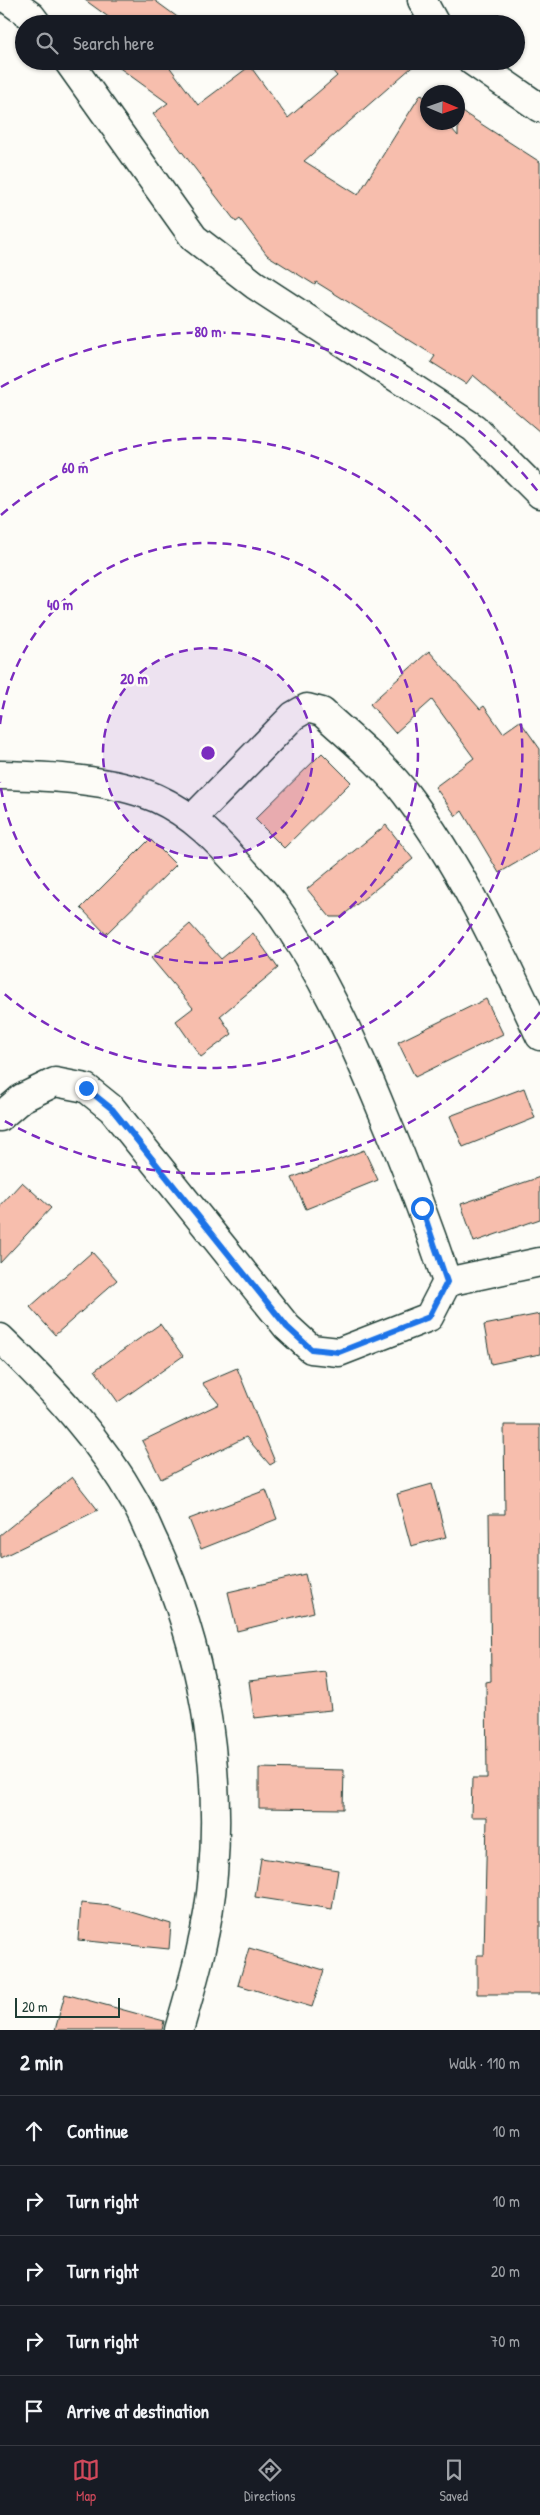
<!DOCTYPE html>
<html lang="en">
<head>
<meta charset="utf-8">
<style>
	:root { --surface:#171b24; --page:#242831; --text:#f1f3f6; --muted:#9ea1a6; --line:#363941; --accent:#d1495b }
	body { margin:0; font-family:"Patrick Hand",sans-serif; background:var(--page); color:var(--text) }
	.compass { position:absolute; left:420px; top:85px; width:45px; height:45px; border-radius:50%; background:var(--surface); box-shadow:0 1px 4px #0004; rotate:92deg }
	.scale { position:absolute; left:15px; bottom:12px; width:105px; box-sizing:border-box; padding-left:5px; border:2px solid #1f3d34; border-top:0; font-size:14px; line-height:18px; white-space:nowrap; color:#1f3d34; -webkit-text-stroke:4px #fdfcf7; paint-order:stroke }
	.stop { position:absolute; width:15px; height:15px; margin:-11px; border:4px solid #1a73e8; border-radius:50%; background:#fff }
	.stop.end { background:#1a73e8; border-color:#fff; box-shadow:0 1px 5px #0008 }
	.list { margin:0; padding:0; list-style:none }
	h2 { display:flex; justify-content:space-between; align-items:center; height:65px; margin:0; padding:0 20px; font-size:21px }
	h2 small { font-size:16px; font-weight:400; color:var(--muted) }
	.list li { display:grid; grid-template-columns:32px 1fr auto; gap:15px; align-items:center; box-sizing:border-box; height:70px; padding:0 20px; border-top:1px solid var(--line) }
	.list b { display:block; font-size:19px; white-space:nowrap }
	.list em { font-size:16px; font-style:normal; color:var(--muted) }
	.icon { flex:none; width:28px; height:28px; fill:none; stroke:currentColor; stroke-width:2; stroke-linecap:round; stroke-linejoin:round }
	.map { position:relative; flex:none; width:540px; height:2030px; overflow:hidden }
	.search { position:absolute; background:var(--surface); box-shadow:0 1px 4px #0004; left:15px; right:15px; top:15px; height:55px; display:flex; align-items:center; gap:12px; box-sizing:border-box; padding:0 18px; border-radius:28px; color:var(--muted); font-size:19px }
	.sheet { height:415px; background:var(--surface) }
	nav { display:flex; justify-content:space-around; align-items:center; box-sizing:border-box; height:70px; border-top:1px solid var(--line); background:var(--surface); font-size:14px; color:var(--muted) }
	nav a { display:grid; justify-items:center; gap:2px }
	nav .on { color:var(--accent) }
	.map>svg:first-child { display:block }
</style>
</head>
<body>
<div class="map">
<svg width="540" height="2030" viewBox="0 0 540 2030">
	<rect width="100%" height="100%" fill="#fdfcf7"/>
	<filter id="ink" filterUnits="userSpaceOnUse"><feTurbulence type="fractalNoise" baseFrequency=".02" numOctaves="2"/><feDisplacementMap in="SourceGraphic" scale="10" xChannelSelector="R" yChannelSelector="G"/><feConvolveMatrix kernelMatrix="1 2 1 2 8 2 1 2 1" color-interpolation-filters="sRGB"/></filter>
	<g filter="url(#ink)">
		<!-- building -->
		<path fill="#f7bead" stroke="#1f3d34" d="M 85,0 L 154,0 L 187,24 L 118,24 Z
			M 110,61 L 165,61 L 198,105 L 250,66 L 288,118 L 337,76 L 324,61 L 419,61 L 304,161 L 358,195 L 421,94 L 428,102 L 428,122 L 446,122 L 458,136 L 458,109 L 540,162 L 540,432 L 473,375 L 466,384 L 431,362 L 435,356 L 316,282 L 315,285 L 267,255 L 240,219 L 236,222 L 153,114 L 168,103 Z
			M 429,651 L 480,709 L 484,706 L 503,733 L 520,721 L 540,749 L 540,849 L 499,873 L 462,811 L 456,816 L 435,787 L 474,758 L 432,700 L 395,733 L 370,704 Z
			M 322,753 L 351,782 L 284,848 L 255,819 Z
			M 386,825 L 413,859 L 341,917 L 330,917 L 307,889 Z
			M 150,839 L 176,865 L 106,934 L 81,908 Z
			M 190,924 L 221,959 L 253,933 L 278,968 L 220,1016 L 232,1034 L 201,1057 L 176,1021 L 193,1008 L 151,958 Z
			M 486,999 L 503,1034 L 415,1077 L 398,1042 Z
			M 524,1088 L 535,1118 L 463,1147 L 450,1116 Z
			M 364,1150 L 378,1180 L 306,1209 L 292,1178 Z
			M 540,1177 L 540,1219 L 474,1242 L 461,1204 Z
			M 22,1182 L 51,1208 L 0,1263 L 0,1206 Z
			M 92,1252 L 117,1280 L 55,1335 L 30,1307 Z
			M 540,1314 L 540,1354 L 491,1364 L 484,1325 Z
			M 160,1324 L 183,1356 L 118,1402 L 95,1370 Z
			M 237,1368 L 275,1462 L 270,1465 L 246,1437 L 161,1479 L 142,1441 L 219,1404 L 202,1383 Z
			M 504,1425 L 540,1425 L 540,1994 L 477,1994 L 477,1955 L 484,1955 L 487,1817 L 471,1817 L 472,1778 L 487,1778 L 486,1682 L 491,1681 L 489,1514 L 505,1514 Z
			M 72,1477 L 98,1510 L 0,1558 L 0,1535 Z
			M 432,1484 L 446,1537 L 411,1546 L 397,1494 Z
			M 266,1490 L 277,1519 L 201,1549 L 189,1519 Z
			M 305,1574 L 314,1612 L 237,1631 L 228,1592 Z
			M 326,1672 L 331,1710 L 254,1718 L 249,1681 Z
			M 259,1768 L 344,1770 L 343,1809 L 259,1808 Z
			M 261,1858 L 338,1870 L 332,1909 L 255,1897 Z
			M 81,1903 L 111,1906 L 171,1924 L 169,1949 L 78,1940 Z
			M 249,1948 L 324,1970 L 312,2007 L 238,1985 Z
			M 65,1994 L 164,2021 L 162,2030 L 55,2030 Z"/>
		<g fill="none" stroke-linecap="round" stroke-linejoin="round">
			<!-- minor casing -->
			<g stroke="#1f3d34" stroke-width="31">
				<path id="minor" d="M 9,0 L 31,16 L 37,24
					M 422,0 L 435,24
					M 68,61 L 194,238 L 255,285 L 474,428 L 540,494
					M 472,61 L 540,108
					M 0,775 C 47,776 112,779 156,798 C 192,814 220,843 245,872 C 256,884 268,896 277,909 C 322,972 354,1042 383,1113 C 407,1169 428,1225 447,1282 L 429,1317 L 339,1352 L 311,1349 L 287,1327 L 112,1109 L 86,1088 L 55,1082 L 22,1098 L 0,1117
					M 192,819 L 293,716 L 307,708 L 322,712 C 348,736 386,767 406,794 C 462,868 501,953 540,1036
					M 447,1282 L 540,1262
					M 0,1338 C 51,1387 101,1440 135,1502 C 143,1515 148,1530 155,1544 C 202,1647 222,1761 213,1874 C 209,1927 194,1979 179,2030"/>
			</g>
			<!-- minor -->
			<use href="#minor" stroke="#fdfcf7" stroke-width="28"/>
		</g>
	</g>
	<g fill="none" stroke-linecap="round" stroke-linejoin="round" filter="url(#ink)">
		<!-- route -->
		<path stroke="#1a73e8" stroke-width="6" d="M 86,1088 L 112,1109 L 287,1327 L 311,1349 L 339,1352 L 429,1317 L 447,1282 L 422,1208"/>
	</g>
	<!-- distance rings -->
	<circle cx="208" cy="753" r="105" fill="#7b2cbf" fill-opacity=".12"/>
	<g fill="none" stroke="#7b2cbf" stroke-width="2.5" stroke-dasharray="9 6">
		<circle cx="208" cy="753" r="105"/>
		<path d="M0 724A210 210 0 1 1 0 782"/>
		<path d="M1 515A315 315 0 1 1 1 991"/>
		<path d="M540 1012A421 421 0 0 1 1 1119M1 387A421 421 0 0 1 540 494"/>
	</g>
	<circle cx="208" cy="753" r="8" fill="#7b2cbf" stroke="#fdfcf7" stroke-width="2.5"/>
	<g font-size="15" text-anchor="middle" font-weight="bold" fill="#7b2cbf" stroke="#fdfcf7" stroke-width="5" stroke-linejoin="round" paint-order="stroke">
		<text x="208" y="337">80 m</text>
		<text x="75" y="473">60 m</text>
		<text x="60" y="610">40 m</text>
		<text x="134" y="684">20 m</text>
	</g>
</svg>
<svg class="compass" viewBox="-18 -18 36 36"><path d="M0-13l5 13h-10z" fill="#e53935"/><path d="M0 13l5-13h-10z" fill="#9ea1a6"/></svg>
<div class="scale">20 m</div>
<div class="stop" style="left:422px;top:1208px"></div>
<div class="stop end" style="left:86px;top:1088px"></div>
<div class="search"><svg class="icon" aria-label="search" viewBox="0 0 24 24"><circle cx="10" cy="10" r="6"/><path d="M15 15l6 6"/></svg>Search here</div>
</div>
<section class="sheet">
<h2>2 min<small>Walk · 110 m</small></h2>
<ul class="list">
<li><svg class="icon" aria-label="ahead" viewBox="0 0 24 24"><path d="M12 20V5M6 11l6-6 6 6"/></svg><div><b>Continue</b></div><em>10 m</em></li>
<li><svg class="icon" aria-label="right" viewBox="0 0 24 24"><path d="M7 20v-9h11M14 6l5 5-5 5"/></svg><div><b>Turn right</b></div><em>10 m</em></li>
<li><svg class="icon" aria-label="right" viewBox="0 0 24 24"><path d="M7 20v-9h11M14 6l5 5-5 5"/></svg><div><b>Turn right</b></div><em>20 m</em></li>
<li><svg class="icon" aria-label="right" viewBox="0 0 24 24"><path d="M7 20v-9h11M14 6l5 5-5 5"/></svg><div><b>Turn right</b></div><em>70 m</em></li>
<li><svg class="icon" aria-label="arrive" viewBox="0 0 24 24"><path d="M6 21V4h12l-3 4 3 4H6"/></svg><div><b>Arrive at destination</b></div></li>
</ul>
</section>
<nav>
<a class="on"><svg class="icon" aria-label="map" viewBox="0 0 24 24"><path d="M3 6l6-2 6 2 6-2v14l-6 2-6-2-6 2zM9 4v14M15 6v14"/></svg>Map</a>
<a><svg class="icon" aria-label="directions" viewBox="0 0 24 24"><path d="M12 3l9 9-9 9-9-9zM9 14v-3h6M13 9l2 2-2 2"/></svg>Directions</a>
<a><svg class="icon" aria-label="saved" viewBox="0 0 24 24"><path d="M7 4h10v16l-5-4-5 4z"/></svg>Saved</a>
</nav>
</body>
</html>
